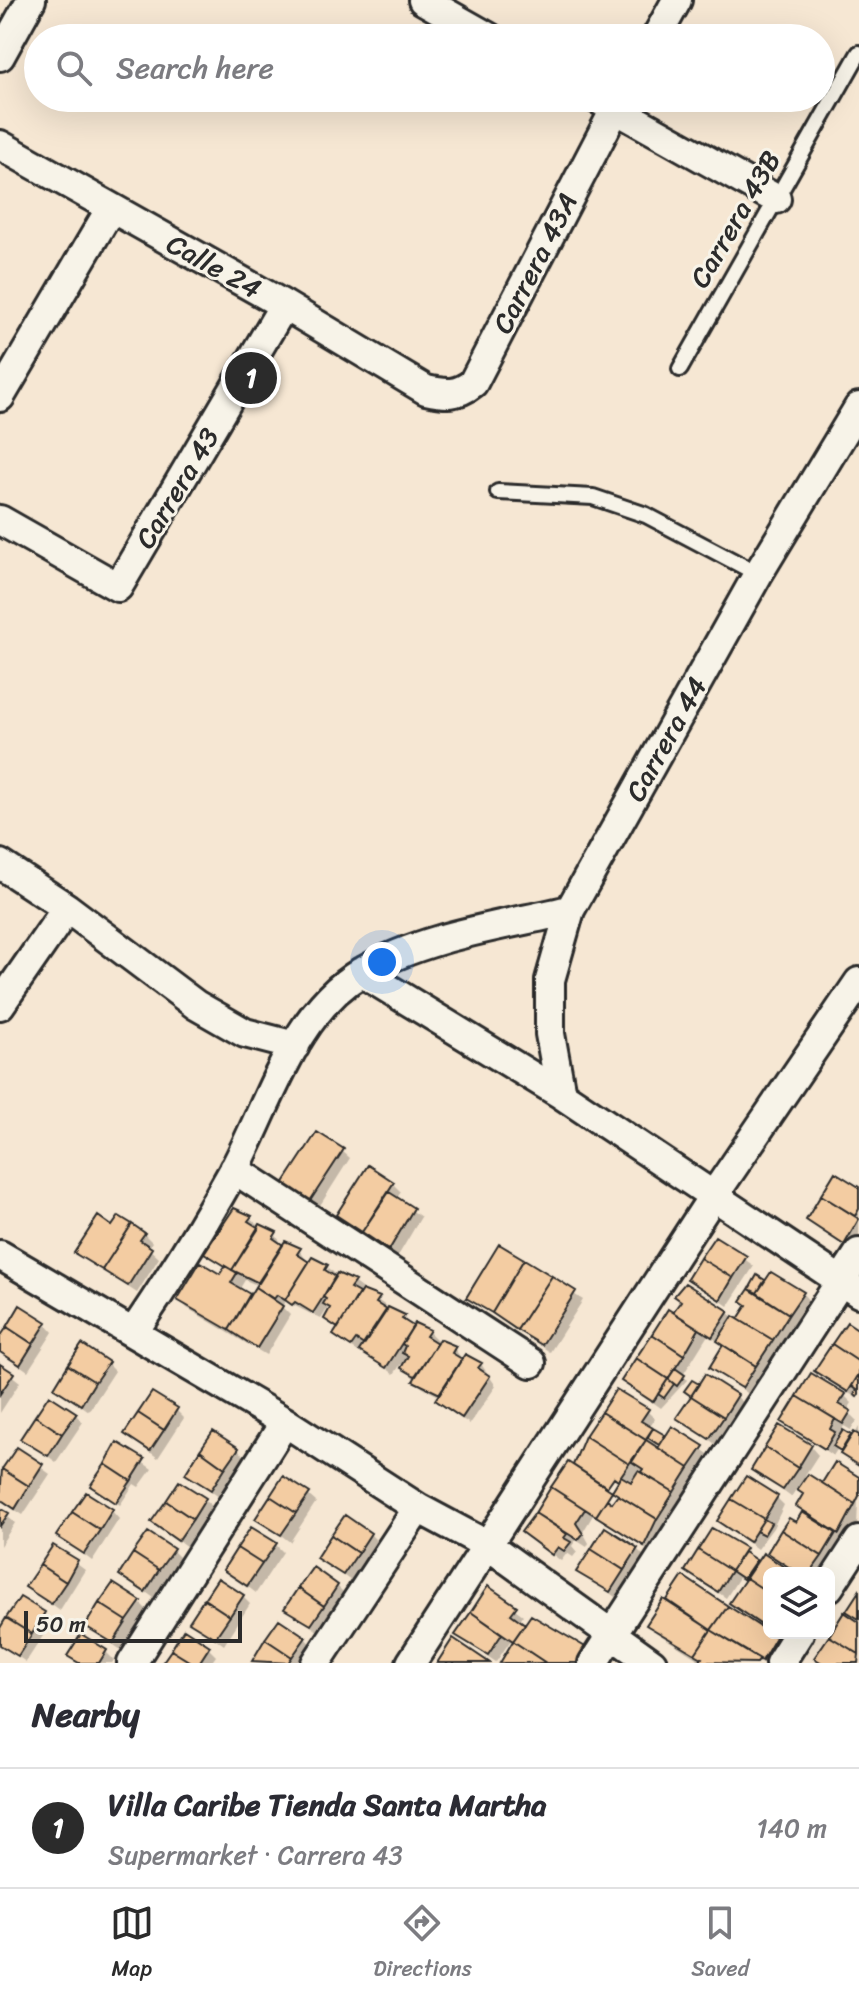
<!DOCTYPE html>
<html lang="en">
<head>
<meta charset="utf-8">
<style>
	:root { --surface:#fff; --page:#f7f7f7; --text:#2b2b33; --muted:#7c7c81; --line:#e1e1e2; --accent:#2b2b2b }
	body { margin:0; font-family:Sriracha,sans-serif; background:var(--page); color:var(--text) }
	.controls { position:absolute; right:24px; bottom:24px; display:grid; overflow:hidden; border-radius:12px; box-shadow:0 8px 32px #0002 }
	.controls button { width:72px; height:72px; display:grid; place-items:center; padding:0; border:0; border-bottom:2px solid var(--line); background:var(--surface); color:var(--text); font:40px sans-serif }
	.scale { position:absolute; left:24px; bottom:20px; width:218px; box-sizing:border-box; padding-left:8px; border:4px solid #2b2b2b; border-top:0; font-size:22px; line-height:28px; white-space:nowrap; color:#2b2b2b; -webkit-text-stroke:6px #f7f3e8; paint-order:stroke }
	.you { position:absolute; left:382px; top:962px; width:28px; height:28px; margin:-20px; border:6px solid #fff; border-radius:50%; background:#1a73e8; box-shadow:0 0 0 12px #1a73e833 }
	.badge { display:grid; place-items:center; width:52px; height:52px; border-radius:50%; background:var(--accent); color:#fff; font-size:26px; font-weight:700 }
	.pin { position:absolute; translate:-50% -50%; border:4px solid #fff; box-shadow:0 2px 8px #0006 }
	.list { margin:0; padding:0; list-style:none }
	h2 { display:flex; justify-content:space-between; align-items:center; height:104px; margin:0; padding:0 32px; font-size:34px }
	h2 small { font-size:26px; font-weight:400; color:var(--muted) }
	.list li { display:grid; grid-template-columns:52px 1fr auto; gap:24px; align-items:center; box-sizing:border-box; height:120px; padding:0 32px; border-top:2px solid var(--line) }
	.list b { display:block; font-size:30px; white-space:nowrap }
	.list p { margin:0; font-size:26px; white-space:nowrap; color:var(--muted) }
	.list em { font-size:26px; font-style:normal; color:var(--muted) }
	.icon { flex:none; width:44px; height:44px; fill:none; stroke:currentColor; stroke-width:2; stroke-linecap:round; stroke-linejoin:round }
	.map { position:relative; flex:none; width:859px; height:1663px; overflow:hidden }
	.search { position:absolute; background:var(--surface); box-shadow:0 8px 32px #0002; left:24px; right:24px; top:24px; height:88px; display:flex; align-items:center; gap:20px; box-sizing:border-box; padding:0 28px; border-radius:44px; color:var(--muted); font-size:30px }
	.sheet { height:224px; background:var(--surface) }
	nav { display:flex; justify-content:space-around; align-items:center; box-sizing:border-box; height:112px; border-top:2px solid var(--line); background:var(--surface); font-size:22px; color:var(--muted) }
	nav a { display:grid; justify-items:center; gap:4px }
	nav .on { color:var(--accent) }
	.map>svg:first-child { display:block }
</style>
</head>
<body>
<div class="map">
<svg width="859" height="1663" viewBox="0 0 859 1663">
	<rect width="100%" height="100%" fill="#f6e7d3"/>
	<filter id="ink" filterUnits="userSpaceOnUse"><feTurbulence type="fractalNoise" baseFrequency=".0125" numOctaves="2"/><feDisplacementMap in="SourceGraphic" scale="16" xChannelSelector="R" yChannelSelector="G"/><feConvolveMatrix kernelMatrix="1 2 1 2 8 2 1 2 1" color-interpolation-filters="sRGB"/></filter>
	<g filter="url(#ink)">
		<!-- shadow -->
		<path fill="#0003" fill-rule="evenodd" d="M 342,1151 L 350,1158 L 319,1207 L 286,1184 Z
			M 368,1168 L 393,1184 L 401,1192 L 396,1199 L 421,1217 L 398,1256 L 338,1215 Z
			M 836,1175 L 859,1190 L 859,1241 L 852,1252 L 808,1219 Z
			M 250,1218 L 258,1225 L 256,1229 L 275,1234 L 282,1244 L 299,1250 L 321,1279 L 329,1268 L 335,1274 L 331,1281 L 353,1282 L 387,1307 L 383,1313 L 404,1317 L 410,1327 L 429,1332 L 438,1341 L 454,1348 L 461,1358 L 481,1364 L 496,1386 L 470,1424 L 445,1408 L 437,1400 L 441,1397 L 423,1388 L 401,1364 L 394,1374 L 361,1350 L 360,1353 L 344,1343 L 336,1335 L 339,1330 L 326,1319 L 332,1308 L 329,1306 L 321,1319 L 285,1301 L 282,1307 L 290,1315 L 266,1355 L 187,1308 L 180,1300 L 221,1277 L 226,1268 L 207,1253 ZM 245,1280 L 259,1286 L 251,1297 L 239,1290 Z
			M 113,1229 L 144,1234 L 152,1242 L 148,1248 L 159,1258 L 137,1293 L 77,1253 Z
			M 715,1238 L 754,1266 L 728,1306 L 690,1279 Z
			M 500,1247 L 583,1300 L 550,1352 L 468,1298 Z
			M 758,1277 L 803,1294 L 810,1302 L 750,1395 L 711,1367 L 725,1346 L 708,1335 L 683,1375 L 687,1380 L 661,1408 L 623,1381 L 682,1302 L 728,1313 L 739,1322 L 749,1306 L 743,1301 Z
			M 46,1324 L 53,1332 L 28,1371 L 0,1351 L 0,1341 Z
			M 859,1332 L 859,1397 L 856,1398 L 817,1371 Z
			M 107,1363 L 115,1371 L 89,1411 L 57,1388 Z
			M 0,1366 L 20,1382 L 0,1413 Z
			M 845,1396 L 852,1403 L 847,1411 L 857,1421 L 851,1430 L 844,1426 L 841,1431 L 852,1439 L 859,1427 L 859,1467 L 838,1448 L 833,1456 L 783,1422 Z
			M 737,1397 L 745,1404 L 718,1446 L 679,1418 Z
			M 176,1410 L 184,1418 L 158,1458 L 126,1434 Z
			M 647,1411 L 655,1419 L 649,1428 L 666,1439 L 673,1429 L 711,1456 L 657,1538 L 660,1541 L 652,1552 L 593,1515 L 583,1532 L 589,1543 L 587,1547 L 576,1540 L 572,1546 L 577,1552 L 573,1557 L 567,1553 L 561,1561 L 524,1532 L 568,1465 L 573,1468 L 582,1454 ZM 657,1443 L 662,1446 L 658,1451 L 654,1447 ZM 614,1474 L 621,1479 L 620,1494 L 613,1506 L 604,1500 L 604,1488 Z
			M 75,1414 L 83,1422 L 56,1462 L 23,1438 Z
			M 118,1445 L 152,1469 L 139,1487 L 134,1484 L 120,1505 L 96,1490 Z
			M 811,1447 L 818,1455 L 805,1475 L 823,1486 L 859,1479 L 857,1526 L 824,1573 L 797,1573 L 789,1568 L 790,1573 L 769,1573 L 769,1628 L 732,1603 L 747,1580 L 740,1576 L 726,1598 L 688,1571 L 745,1550 L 758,1564 L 782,1568 L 769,1553 L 797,1525 L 811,1519 L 798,1505 L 805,1495 L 797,1488 L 791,1497 L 753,1469 Z
			M 238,1449 L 245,1457 L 219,1497 L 187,1474 Z
			M 17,1450 L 50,1474 L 23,1515 L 0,1500 L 0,1476 Z
			M 308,1495 L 316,1502 L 290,1542 L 258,1518 Z
			M 777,1498 L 784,1505 L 773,1528 L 757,1549 L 719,1521 Z
			M 205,1500 L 213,1507 L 187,1547 L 154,1522 Z
			M 0,1510 L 15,1523 L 0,1546 Z
			M 112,1511 L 119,1519 L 92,1561 L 59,1536 Z
			M 370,1534 L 378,1542 L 351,1581 L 319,1558 Z
			M 275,1544 L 283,1552 L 256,1593 L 226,1570 Z
			M 54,1547 L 85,1570 L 60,1610 L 28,1587 Z
			M 637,1549 L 645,1557 L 618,1599 L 579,1571 Z
			M 172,1550 L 180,1558 L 154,1598 L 122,1575 Z
			M 684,1579 L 775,1639 L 783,1647 L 773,1663 L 704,1663 L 657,1633 L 649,1625 Z
			M 337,1586 L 345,1594 L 319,1632 L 287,1608 Z
			M 488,1589 L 523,1615 L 519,1622 L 526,1626 L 531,1618 L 590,1663 L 502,1663 L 515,1643 L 511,1640 L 496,1662 L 466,1642 L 458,1634 Z
			M 242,1596 L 250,1604 L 224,1645 L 192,1621 Z
			M 21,1599 L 52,1622 L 26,1662 L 0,1645 L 0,1632 Z
			M 139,1602 L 147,1610 L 121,1650 L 87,1626 Z
			M 81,1637 L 106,1652 L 114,1660 L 112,1663 L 77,1663 L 70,1655 Z
			M 305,1638 L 312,1646 L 301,1663 L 254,1660 Z
			M 208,1648 L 216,1656 L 211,1663 L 165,1663 Z"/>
		<!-- building -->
		<path fill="#f3cca2" stroke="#2b2b2b" stroke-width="2" d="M 317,1132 L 344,1149 L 310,1201 L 283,1184 Z
			M 368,1165 L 394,1182 L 362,1232 L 336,1215 Z
			M 835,1172 L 859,1187 L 859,1209 L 855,1216 L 821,1195 Z
			M 389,1192 L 414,1208 L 389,1250 L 362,1232 Z
			M 821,1195 L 859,1219 L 844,1245 L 806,1220 Z
			M 234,1208 L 252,1216 L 248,1221 L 259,1228 L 232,1270 L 204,1253 Z
			M 98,1216 L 112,1226 L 119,1216 L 132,1224 L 102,1270 L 74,1253 Z
			M 132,1224 L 145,1233 L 140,1240 L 152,1248 L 128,1286 L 102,1270 Z
			M 260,1224 L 277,1232 L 273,1238 L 283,1245 L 259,1283 L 232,1270 Z
			M 715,1236 L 747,1256 L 733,1278 L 700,1258 Z
			M 285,1241 L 301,1248 L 297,1254 L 309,1262 L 285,1300 L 277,1295 L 274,1299 L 255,1287 Z
			M 499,1244 L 524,1259 L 492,1313 L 466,1298 Z
			M 312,1257 L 328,1265 L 325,1270 L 336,1277 L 313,1313 L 295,1302 L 292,1305 L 285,1300 Z
			M 700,1258 L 733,1278 L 720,1300 L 687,1279 Z
			M 524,1259 L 552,1276 L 517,1330 L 492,1313 Z
			M 200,1262 L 220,1274 L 225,1266 L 232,1270 L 237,1273 L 231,1283 L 250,1294 L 229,1330 L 177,1300 Z
			M 771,1272 L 804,1292 L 789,1314 L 757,1293 Z
			M 337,1273 L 355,1281 L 350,1288 L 359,1293 L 338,1328 L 324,1319 L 330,1308 L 323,1304 L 326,1299 L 323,1297 Z
			M 757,1275 L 765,1280 L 757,1293 L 749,1289 Z
			M 552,1276 L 576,1291 L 542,1345 L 517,1330 Z
			M 685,1283 L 729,1311 L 712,1337 L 673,1312 L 681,1301 L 674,1296 Z
			M 255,1287 L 283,1306 L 257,1348 L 229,1330 Z
			M 749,1289 L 789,1314 L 773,1340 L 738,1319 L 747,1305 L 741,1301 Z
			M 362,1290 L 380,1297 L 376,1303 L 387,1310 L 364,1345 L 356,1340 L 351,1347 L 333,1335 Z
			M 20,1305 L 47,1322 L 33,1344 L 7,1327 Z
			M 388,1307 L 405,1315 L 402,1319 L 413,1326 L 386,1368 L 359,1351 Z
			M 668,1309 L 699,1329 L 684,1355 L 652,1334 Z
			M 733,1316 L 773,1340 L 756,1366 L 717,1341 Z
			M 847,1322 L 859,1330 L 859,1362 L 832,1344 Z
			M 415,1323 L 430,1330 L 426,1336 L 437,1343 L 415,1376 L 401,1368 L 408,1356 L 402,1353 L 405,1346 L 402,1344 Z
			M 7,1327 L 33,1344 L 20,1365 L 0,1352 L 0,1337 Z
			M 652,1334 L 684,1355 L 668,1379 L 636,1358 Z
			M 439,1339 L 456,1346 L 452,1353 L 462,1359 L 440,1394 L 413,1381 Z
			M 82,1344 L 109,1362 L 95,1382 L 68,1365 Z
			M 832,1344 L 859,1362 L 859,1374 L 848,1392 L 814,1371 Z
			M 723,1345 L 756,1366 L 742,1388 L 709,1368 Z
			M 465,1354 L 482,1363 L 478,1368 L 490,1376 L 462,1418 L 435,1400 Z
			M 636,1358 L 668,1379 L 653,1402 L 621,1381 Z
			M 0,1364 L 14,1373 L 0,1394 Z
			M 68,1365 L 95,1382 L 81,1405 L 54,1388 Z
			M 675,1368 L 685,1375 L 677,1386 L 668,1379 Z
			M 811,1373 L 846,1394 L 839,1404 L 851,1411 L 843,1424 L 797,1396 Z
			M 705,1374 L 738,1395 L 724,1417 L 691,1396 Z
			M 859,1374 L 859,1394 L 857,1397 L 854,1394 L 857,1390 L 852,1386 Z
			M 668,1379 L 674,1384 L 664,1398 L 658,1394 Z
			M 692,1380 L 699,1384 L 691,1396 L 684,1391 Z
			M 616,1389 L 649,1409 L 641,1421 L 653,1428 L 646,1440 L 601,1412 Z
			M 152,1392 L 178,1408 L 164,1430 L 138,1413 Z
			M 49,1395 L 77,1413 L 62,1434 L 35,1416 Z
			M 691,1396 L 724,1417 L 709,1439 L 676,1418 Z
			M 797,1396 L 835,1419 L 830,1429 L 835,1432 L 825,1449 L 781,1422 Z
			M 601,1412 L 646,1440 L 629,1464 L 585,1436 Z
			M 138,1413 L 164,1430 L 150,1451 L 124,1434 Z
			M 35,1416 L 62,1434 L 48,1456 L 20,1439 Z
			M 779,1425 L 812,1445 L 798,1468 L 765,1447 Z
			M 672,1426 L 704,1446 L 689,1468 L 658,1448 Z
			M 653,1428 L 665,1435 L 659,1445 L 647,1437 Z
			M 843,1430 L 851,1435 L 841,1451 L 833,1446 Z
			M 213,1431 L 239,1448 L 225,1468 L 200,1450 Z
			M 854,1432 L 859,1435 L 859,1466 L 840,1454 Z
			M 585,1436 L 629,1464 L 618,1480 L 614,1477 L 607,1487 L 573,1465 Z
			M 646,1440 L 689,1468 L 674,1492 L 641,1472 L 643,1469 L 632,1462 Z
			M 117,1442 L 145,1459 L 131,1481 L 105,1464 Z
			M 17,1447 L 43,1464 L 29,1486 L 2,1469 Z
			M 765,1447 L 798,1468 L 783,1490 L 751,1470 Z
			M 200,1450 L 225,1468 L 211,1490 L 185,1474 Z
			M 568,1462 L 612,1491 L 596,1516 L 551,1487 Z
			M 835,1462 L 859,1477 L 859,1496 L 855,1504 L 822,1483 Z
			M 105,1464 L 131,1481 L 116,1503 L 90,1486 Z
			M 2,1469 L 29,1486 L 15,1509 L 0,1499 Z
			M 638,1471 L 674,1492 L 657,1519 L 612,1491 L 621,1476 L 631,1482 Z
			M 808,1474 L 855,1504 L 839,1534 L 796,1506 L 803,1494 L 797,1490 Z
			M 283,1476 L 310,1493 L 296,1513 L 270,1496 Z
			M 746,1476 L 778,1496 L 764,1519 L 731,1499 Z
			M 179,1481 L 206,1498 L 193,1519 L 166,1501 Z
			M 551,1487 L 585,1509 L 576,1523 L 583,1534 L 578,1540 L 535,1513 Z
			M 86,1492 L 113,1509 L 100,1530 L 72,1512 Z
			M 618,1495 L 657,1519 L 644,1546 L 596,1516 L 607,1499 L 612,1503 Z
			M 270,1496 L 296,1513 L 281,1535 L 255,1519 Z
			M 731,1499 L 764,1519 L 749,1542 L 717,1521 Z
			M 166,1501 L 193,1519 L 178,1541 L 151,1522 Z
			M 0,1508 L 9,1513 L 0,1526 Z
			M 72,1512 L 100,1530 L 84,1554 L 56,1536 Z
			M 802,1512 L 836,1533 L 822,1556 L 781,1530 L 789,1518 L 796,1522 Z
			M 535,1513 L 567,1534 L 564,1538 L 571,1542 L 564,1551 L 558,1547 L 552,1555 L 521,1532 Z
			M 345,1515 L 371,1533 L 358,1553 L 331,1535 Z
			M 764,1519 L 771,1523 L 764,1535 L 756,1531 Z
			M 251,1527 L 277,1543 L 262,1564 L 237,1548 Z
			M 605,1527 L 638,1548 L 624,1570 L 591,1549 Z
			M 712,1528 L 746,1548 L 731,1571 L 698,1550 Z
			M 781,1530 L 822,1556 L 810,1573 L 798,1573 L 767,1553 Z
			M 148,1532 L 174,1549 L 159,1570 L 133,1553 Z
			M 331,1535 L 358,1553 L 343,1575 L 316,1558 Z
			M 53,1545 L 78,1560 L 66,1582 L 40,1565 Z
			M 237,1548 L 262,1564 L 247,1586 L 223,1570 Z
			M 591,1549 L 624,1570 L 610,1592 L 576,1572 Z
			M 698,1550 L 731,1571 L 718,1592 L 685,1571 Z
			M 744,1552 L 756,1560 L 743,1579 L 731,1571 Z
			M 133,1553 L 159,1570 L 145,1592 L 119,1575 Z
			M 763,1553 L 793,1573 L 769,1573 L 769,1593 L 746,1578 Z
			M 40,1565 L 66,1582 L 51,1604 L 25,1587 Z
			M 313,1567 L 338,1585 L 324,1606 L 298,1588 Z
			M 683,1576 L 728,1606 L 711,1630 L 667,1600 Z
			M 218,1578 L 244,1595 L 230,1616 L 204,1599 Z
			M 746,1578 L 769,1593 L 769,1630 L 729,1603 Z
			M 113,1583 L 141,1601 L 127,1621 L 99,1603 Z
			M 488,1586 L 517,1606 L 511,1614 L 525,1624 L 513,1641 L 471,1612 Z
			M 298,1588 L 324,1606 L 311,1625 L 284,1609 Z
			M 859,1591 L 859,1619 L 846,1611 Z
			M 20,1597 L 45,1612 L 32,1634 L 6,1618 Z
			M 204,1599 L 230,1616 L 215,1638 L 189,1622 Z
			M 663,1599 L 711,1630 L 695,1654 L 646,1625 Z
			M 99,1603 L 127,1621 L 113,1643 L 85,1626 Z
			M 728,1606 L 776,1637 L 762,1661 L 711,1630 Z
			M 471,1612 L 502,1634 L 488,1655 L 455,1635 Z
			M 844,1612 L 859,1622 L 859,1654 L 829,1636 Z
			M 531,1615 L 587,1648 L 577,1663 L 546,1663 L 513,1641 Z
			M 6,1618 L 32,1634 L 18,1656 L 0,1645 L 0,1628 Z
			M 279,1619 L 306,1637 L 292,1657 L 265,1639 Z
			M 184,1629 L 210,1646 L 199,1663 L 192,1663 L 171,1650 Z
			M 711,1630 L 760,1659 L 757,1663 L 699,1662 L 702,1658 L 695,1654 Z
			M 81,1634 L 107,1650 L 99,1663 L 79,1663 L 67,1656 Z
			M 829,1636 L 859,1654 L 858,1663 L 822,1663 L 814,1658 Z
			M 453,1638 L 490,1663 L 437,1663 Z
			M 265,1639 L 292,1657 L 288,1663 L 252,1661 Z
			M 513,1641 L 546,1663 L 500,1663 Z
			M 171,1650 L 192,1663 L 162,1663 Z"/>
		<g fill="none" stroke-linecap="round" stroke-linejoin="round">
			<!-- lane casing -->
			<g stroke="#2b2b2b" stroke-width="20">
				<path id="lane" d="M 680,369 L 859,53
					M 498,492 L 593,497 L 646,515 L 758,574"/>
			</g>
			<!-- street casing -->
			<g stroke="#2b2b2b" stroke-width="34">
				<path id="street" d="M 423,0 L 490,38
					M 656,38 L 677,0
					M 0,56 L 31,0
					M 596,98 L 776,199
					M 0,145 L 284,305 L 426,390 C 445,394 457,396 473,383 L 621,98
					M 0,397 L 111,208
					M 0,520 L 118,587 L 284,305
					M 0,864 L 67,908 L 196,1005 L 245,1033 L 295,1046
					M 570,910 C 501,926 424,936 362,972 C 294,1012 270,1102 235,1168 C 204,1224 169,1280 133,1333 L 285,1422 L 418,1508 L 489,1546 L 652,1663
					M 361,972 L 561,1094 L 859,1293
					M 0,1005 L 67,908
					M 561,1094 L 550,1034 L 550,980 L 570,910 L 758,574 L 859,407
					M 234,1169 L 531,1363
					M 0,1255 L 133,1333
					M 829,1587 L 859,1541
					M 132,1663 L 285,1422
					M 316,1663 L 418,1508
					M 411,1663 L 712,1198 L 859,982
					M 593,1663 L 859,1253
					M 780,1663 L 799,1633"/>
			</g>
			<!-- lane -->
			<use href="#lane" stroke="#f7f3e8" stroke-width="14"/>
			<!-- street -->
			<use href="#street" stroke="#f7f3e8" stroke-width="28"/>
		</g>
	</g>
	<g text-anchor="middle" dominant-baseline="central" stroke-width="6" stroke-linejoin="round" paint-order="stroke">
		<!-- street labels -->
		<g font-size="28" fill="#2b2b2b" stroke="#f7f3e8">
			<text transform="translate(735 219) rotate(-60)">Carrera 43B</text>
			<text transform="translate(535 263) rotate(-63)">Carrera 43A</text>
			<text transform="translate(214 266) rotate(29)">Calle 24</text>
			<text transform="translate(177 488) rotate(-59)">Carrera 43</text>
			<text transform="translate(666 739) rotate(-61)">Carrera 44</text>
		</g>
	</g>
</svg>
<div class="controls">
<button><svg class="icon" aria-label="layers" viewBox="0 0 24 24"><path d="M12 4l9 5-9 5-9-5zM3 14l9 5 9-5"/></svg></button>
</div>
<div class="scale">50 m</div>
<div class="you"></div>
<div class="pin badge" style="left:251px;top:378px">1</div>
<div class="search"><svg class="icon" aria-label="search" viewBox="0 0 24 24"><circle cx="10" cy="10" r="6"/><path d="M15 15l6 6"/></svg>Search here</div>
</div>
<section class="sheet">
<h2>Nearby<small></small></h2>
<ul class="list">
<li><span class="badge">1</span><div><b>Villa Caribe Tienda Santa Martha</b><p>Supermarket · Carrera 43</p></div><em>140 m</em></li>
</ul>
</section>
<nav>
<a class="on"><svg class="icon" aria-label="map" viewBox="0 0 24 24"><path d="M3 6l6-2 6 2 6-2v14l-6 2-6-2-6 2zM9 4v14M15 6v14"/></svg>Map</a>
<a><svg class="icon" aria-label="directions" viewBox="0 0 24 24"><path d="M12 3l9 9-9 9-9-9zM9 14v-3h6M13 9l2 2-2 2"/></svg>Directions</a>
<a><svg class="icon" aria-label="saved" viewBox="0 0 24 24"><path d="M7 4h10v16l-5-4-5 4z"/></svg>Saved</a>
</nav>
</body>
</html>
